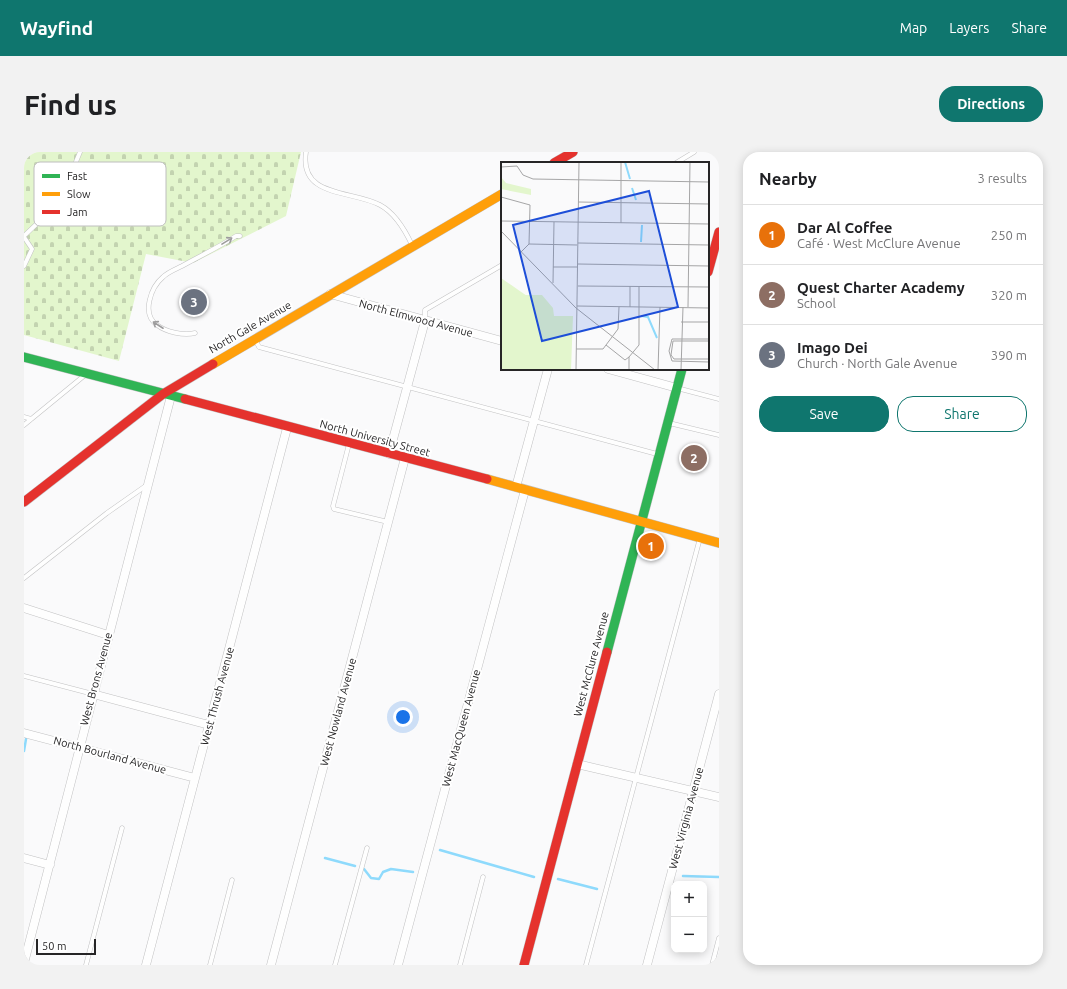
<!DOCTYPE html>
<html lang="en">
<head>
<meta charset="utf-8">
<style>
	:root { --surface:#fff; --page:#f2f2f2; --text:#202124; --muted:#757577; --line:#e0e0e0; --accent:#0f766e }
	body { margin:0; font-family:Ubuntu,sans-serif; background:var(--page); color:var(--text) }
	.controls { position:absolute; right:12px; bottom:12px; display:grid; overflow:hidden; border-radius:8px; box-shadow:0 2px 10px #0003 }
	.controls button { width:36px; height:36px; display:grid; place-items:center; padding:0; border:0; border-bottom:1px solid var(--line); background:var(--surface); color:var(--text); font:20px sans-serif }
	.scale { position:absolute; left:12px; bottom:10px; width:60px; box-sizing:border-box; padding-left:4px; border:2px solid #262526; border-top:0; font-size:11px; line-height:14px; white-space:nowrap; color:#262526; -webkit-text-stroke:3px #fff; paint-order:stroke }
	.you { position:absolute; left:379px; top:565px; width:14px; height:14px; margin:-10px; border:3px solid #fff; border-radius:50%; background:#1a73e8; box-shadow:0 0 0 6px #1a73e833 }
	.badge { display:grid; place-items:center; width:26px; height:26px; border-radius:50%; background:var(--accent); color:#fff; font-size:13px; font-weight:700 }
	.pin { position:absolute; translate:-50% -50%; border:2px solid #fff; box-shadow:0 1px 4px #0006 }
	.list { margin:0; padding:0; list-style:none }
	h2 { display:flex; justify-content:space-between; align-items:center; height:52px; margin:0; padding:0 16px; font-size:17px }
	h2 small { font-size:13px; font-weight:400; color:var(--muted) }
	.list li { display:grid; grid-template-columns:26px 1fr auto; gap:12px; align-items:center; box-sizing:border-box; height:60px; padding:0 16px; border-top:1px solid var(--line) }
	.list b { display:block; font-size:15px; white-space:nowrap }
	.list p { margin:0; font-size:13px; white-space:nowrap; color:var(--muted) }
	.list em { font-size:13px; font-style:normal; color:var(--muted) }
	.actions { display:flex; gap:8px; padding:12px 16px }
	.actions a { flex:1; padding:9px 0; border:1px solid var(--accent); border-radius:16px; text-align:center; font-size:14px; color:var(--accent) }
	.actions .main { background:var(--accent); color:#fff }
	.map { position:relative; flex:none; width:695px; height:813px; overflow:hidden; border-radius:16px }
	header { display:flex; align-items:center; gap:24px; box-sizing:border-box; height:56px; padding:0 20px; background:var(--accent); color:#fff }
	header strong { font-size:19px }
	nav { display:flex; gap:22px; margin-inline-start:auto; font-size:14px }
	.intro { display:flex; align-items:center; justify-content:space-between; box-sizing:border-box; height:96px; padding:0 24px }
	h1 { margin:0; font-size:28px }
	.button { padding:10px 18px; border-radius:16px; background:var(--accent); color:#fff; font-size:14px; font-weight:700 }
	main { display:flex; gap:24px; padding:0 24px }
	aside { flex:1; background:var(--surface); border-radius:16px; box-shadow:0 2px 10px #0003 }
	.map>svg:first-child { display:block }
</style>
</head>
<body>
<header>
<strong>Wayfind</strong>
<nav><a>Map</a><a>Layers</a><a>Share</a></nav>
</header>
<div class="intro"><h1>Find us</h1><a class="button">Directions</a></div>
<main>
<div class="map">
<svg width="695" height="813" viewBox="0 0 695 813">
	<defs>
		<pattern id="cemetery-stones" width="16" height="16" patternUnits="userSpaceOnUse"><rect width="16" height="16" fill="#e3f6cd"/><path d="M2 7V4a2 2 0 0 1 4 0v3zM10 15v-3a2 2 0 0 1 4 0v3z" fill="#c3d3b0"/></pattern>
	</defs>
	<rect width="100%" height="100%" fill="#fafafb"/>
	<!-- cemetery -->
	<path fill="url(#cemetery-stones)" d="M 0,0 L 277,0 L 262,64 L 169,111 L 122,102 L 95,209 L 0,183 Z"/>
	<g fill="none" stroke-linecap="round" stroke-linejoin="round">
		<!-- stream -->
		<path stroke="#8edafc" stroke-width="2.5" d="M 0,599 L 2,587
			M 416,698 L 510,725
			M 301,706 L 331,714
			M 340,717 L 347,726 L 355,727 L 359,720 L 367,717 L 389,720
			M 659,724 L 695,725
			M 534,727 L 573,737"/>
		<!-- lane casing -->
		<g stroke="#c2c2c3" stroke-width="5">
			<path id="lane" d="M 282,0 C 275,46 328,38 356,53 C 371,61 381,78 388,93
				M 652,11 L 670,0
				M 0,84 L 21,64 L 42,34 L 56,0
				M 0,85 L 8,97 L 0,114
				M 401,168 L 401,158 L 478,113
				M 171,181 C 160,184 142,180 133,173 C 117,162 127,135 139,125 C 144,120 152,117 158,114 C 176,104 195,95 212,84 L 216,84
				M 232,189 L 235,195 L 633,302
				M 653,236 L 695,247
				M 0,265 L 7,267
				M 645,271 L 695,283
				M 0,273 L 61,223
				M 325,292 L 309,354 L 310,357 L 364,370
				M 0,426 L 83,361 L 123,333
				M 0,524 L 69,542
				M 62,813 L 98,676
				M 186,813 L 208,728
				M 311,813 L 343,696
				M 436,813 L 459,725
				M 562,813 L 676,386
				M 688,813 L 695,786"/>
		</g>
		<!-- street casing -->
		<g stroke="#c2c2c3" stroke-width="9">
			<path id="street" d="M 306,142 L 478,189
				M 584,217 L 653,236
				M 365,302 L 401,169
				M 492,335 L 524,217
				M 0,456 L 84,483
				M 69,542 L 185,573
				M 0,581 L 171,626
				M 553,612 L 695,645
				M 0,706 L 26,713
				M 0,811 L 147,244
				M 122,813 L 263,276
				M 247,813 L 381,306
				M 374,813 L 501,338
				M 623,813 L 695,542"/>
		</g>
		<!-- fast casing -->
		<g stroke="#c2c2c3" stroke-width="10">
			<path id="fast" d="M 0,205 L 161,247
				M 583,500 L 658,217"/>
		</g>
		<!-- slow casing -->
		<g stroke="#c2c2c3" stroke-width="10">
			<path id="slow" d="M 189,212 L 478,42
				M 463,327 L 695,391"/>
		</g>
		<!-- jam casing -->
		<g stroke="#c2c2c3" stroke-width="10">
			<path id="jam" d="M 530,11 L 549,0
				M 684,120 L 695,80
				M 161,247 L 463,327
				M 0,350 L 139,242 L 189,212
				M 500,813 L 583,500"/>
		</g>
		<!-- lane -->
		<use href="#lane" stroke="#fefefe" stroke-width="4"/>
		<!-- street -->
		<use href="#street" stroke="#fefefe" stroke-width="8"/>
		<!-- fast -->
		<use href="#fast" stroke="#30b455" stroke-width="9"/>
		<!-- slow -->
		<use href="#slow" stroke="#ff9f0a" stroke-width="9"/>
		<!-- jam -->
		<use href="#jam" stroke="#e5322d" stroke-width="9"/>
	</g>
	<!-- one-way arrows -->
	<defs><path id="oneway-shaft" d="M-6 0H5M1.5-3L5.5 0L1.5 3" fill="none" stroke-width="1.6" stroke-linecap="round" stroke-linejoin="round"/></defs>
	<g stroke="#9d9c9d">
		<use href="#oneway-shaft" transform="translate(203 89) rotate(-32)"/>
		<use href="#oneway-shaft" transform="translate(134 173) rotate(-147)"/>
	</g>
	<g text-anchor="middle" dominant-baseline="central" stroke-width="4" stroke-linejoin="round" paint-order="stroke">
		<!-- street labels -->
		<g font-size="11" fill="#262526" stroke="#fff">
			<text transform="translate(392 166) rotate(15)">North Elmwood Avenue</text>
			<text transform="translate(226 175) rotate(-30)">North Gale Avenue</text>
			<text transform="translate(351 286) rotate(15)">North University Street</text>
			<text transform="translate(567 512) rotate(-75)">West McClure Avenue</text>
			<text transform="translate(72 527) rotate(-75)">West Brons Avenue</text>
			<text transform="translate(193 544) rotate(-75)">West Thrush Avenue</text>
			<text transform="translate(314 560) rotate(-75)">West Nowland Avenue</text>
			<text transform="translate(437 576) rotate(-75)">West MacQueen Avenue</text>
			<text transform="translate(86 603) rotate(15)">North Bourland Avenue</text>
			<text transform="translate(662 666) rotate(-75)">West Virginia Avenue</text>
		</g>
	</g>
	<!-- overview -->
	<g transform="translate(477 10)">
		<rect width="208" height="208" fill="#fafafb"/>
		<path d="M 0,15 L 5,21 L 30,27 L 30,33 L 0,27 ZM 0,116 L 26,134 L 29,145 L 0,122 Z" fill="#e3f6cd"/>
		<path d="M 0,117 L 17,133 L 41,133 L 52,146 L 53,154 L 72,154 L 70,208 L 0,208 Z" fill="#e3f6cd"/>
		<path fill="none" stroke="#8edafc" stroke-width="2" d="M 124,0 L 129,17M 131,26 L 135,38M 140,80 L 141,63M 140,154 L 147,155 L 156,176"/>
		<path fill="none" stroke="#a5a5a6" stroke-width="1" d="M 0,5 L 16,4 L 22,13 L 32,17 L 208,20M 0,35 L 29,43 L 28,82 L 20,90M 77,40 L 208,42M 0,59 L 208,62M 120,61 L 120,0M 0,69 L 75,146 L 154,208M 77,81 L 208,83M 28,82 L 76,83M 77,102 L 208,104M 52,105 L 76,105M 52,121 L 53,60M 77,124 L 208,125M 76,144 L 208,146M 129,145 L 129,124M 187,145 L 189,0M 180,160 L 208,160M 208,177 L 171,177 L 168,189 L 171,199 L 208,200M 208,179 L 172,179 L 170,193 L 173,197 L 208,197M 105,183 L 124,198 L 128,195M 75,187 L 102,187 L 117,167 L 118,145M 75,208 L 78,0M 128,208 L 128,195 L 138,183 L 138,124M 157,208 L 159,145M 180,208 L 182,145"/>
		<path fill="#1d4ed8" fill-opacity="0.15" stroke="#1d4ed8" stroke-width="2" d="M 148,29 L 177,145 L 41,179 L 12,63 Z"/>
		<rect width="208" height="208" fill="none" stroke="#262526" stroke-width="2"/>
	</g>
	<!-- legend -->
	<rect x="10" y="10" width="132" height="64" rx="6" fill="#fff" stroke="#bebebe" stroke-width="1"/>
	<rect x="18" y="22" width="18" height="4" fill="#30b455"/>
	<rect x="18" y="40" width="18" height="4" fill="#ff9f0a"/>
	<rect x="18" y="58" width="18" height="4" fill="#e5322d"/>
	<g font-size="11" fill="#262526">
		<text x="43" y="28">Fast</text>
		<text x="43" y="46">Slow</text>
		<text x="43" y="64">Jam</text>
	</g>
</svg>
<div class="controls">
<button>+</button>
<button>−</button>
</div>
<div class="scale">50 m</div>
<div class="you"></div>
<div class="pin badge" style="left:627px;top:394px;background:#e8710a">1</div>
<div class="pin badge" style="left:670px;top:306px;background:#8d6e63">2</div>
<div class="pin badge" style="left:170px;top:150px;background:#6b7280">3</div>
</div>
<aside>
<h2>Nearby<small>3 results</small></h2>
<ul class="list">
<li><span class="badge" style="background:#e8710a">1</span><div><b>Dar Al Coffee</b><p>Café · West McClure Avenue</p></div><em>250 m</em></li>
<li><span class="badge" style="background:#8d6e63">2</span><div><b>Quest Charter Academy</b><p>School</p></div><em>320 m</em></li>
<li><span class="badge" style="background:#6b7280">3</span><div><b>Imago Dei</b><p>Church · North Gale Avenue</p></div><em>390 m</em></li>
</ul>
<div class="actions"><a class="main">Save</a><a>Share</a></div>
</aside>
</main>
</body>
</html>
